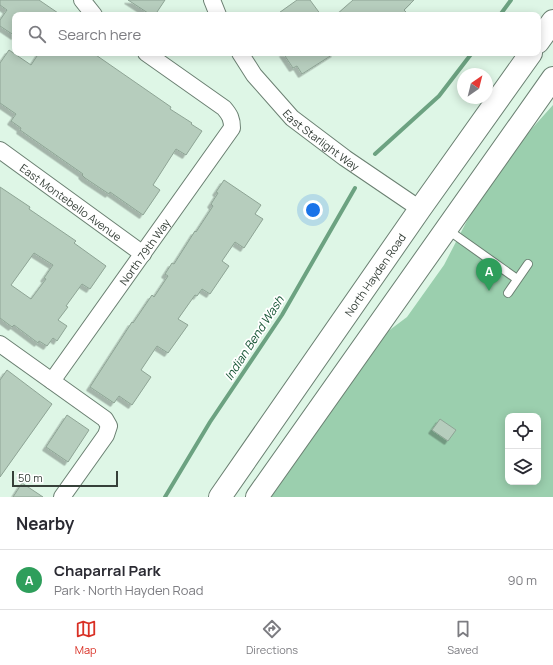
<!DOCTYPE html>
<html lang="en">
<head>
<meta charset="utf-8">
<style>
	:root { --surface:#fff; --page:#f7f7f7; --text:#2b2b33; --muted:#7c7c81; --line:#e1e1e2; --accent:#d93025 }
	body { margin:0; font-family:Manrope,sans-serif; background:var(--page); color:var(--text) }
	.controls { position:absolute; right:12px; bottom:12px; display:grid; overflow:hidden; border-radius:8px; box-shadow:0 2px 10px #0003 }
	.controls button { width:36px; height:36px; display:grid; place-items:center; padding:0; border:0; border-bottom:1px solid var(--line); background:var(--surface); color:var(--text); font:20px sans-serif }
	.compass { position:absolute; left:457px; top:68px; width:36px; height:36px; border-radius:50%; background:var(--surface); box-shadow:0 2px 10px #0003; rotate:35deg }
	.scale { position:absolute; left:12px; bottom:10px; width:106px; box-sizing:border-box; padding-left:4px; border:2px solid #364039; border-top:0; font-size:11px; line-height:14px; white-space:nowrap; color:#364039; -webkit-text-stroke:3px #fff; paint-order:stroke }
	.you { position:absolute; left:313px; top:210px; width:14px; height:14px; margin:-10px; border:3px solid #fff; border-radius:50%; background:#1a73e8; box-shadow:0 0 0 6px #1a73e833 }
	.badge { display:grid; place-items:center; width:26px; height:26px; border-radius:50%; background:var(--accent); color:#fff; font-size:13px; font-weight:700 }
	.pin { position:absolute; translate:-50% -33px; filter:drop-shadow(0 1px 2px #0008) }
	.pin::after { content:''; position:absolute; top:21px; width:14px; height:12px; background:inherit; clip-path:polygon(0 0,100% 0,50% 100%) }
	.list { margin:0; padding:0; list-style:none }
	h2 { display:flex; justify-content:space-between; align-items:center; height:52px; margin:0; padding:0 16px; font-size:17px }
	h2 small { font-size:13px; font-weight:400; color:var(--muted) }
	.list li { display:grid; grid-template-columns:26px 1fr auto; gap:12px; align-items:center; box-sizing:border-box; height:60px; padding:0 16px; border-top:1px solid var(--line) }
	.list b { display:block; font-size:15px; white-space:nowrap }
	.list p { margin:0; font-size:13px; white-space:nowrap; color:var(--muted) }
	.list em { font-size:13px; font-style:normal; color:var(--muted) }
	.icon { flex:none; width:22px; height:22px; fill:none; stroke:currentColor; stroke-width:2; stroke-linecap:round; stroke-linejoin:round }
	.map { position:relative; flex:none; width:553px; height:497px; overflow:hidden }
	.search { position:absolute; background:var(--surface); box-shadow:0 2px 10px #0003; left:12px; right:12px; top:12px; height:44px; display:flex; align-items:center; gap:10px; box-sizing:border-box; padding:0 14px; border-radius:8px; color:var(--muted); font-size:15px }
	.sheet { height:112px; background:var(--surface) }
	nav { display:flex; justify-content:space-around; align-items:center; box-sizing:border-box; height:56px; border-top:1px solid var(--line); background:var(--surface); font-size:11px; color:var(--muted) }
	nav a { display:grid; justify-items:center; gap:2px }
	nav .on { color:var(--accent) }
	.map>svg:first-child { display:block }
</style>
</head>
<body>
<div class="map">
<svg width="553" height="497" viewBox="0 0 553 497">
	<defs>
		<filter id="shadow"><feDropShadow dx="-3.5" dy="3.5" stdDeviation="0" flood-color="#0004"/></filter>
	</defs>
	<rect width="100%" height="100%" fill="#def6e6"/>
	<!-- green -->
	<path fill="#9bcfae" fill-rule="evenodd" d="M 553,105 L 553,497 L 271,497 L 387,332 L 407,317 L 444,265 L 472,211 L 527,134 ZM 508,416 L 538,416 L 538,482 L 508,482 Z"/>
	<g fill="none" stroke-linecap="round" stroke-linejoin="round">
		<!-- stream -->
		<path stroke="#6ca281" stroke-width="4" d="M 500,15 L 511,0
			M 375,154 L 439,96 L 472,53
			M 165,497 L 210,422 L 282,315 L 355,188"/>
	</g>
	<!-- building -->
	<path fill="#b6cdbd" stroke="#8ea495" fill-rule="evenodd" filter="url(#shadow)" d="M 0,0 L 39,0 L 61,15 L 15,15 L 15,36 L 0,26 L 0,20 L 7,10 L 0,5 Z
		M 128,0 L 165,0 L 155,15 L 151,15 Z
		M 297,0 L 310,0 L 321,15 L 276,15 Z
		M 353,0 L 414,0 L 404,10 L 409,15 L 336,15 Z
		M 9,50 L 31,65 L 39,53 L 93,53 L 171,107 L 170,109 L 192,123 L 191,124 L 202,131 L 186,155 L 176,149 L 153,185 L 160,190 L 143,215 L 110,192 L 109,194 L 85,178 L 82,175 L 83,174 L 20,130 L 21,128 L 11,121 L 16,114 L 0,103 L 0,63 Z
		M 283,53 L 335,53 L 302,74 L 297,66 L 293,68 Z
		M 224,180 L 261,205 L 255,214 L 263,219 L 244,248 L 235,242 L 222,261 L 229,266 L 210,294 L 202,289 L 197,296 L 195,295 L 178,319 L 188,325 L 168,353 L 157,346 L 141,370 L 151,377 L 132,405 L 119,396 L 114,403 L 90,387 L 132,322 L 133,323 L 152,295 L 154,297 L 168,276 L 165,274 L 172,263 L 174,264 L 195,231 L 196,232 L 213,206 L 211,204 L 218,193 L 216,192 Z
		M 0,187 L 30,207 L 29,209 L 76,241 L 74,243 L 106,266 L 90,289 L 82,284 L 66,306 L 68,307 L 58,320 L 67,326 L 57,341 L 53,338 L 47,346 L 39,341 L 38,343 L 14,325 L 12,327 L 0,318 ZM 34,253 L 53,265 L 44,278 L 46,279 L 31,299 L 11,285 Z
		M 7,370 L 52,404 L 0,477 L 0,380 Z
		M 67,415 L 89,430 L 68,462 L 46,447 Z
		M 440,419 L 456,430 L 448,441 L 432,430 Z
		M 22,483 L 43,497 L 13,497 Z"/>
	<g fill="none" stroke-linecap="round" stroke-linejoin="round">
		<!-- lane casing -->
		<g stroke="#6b8072" stroke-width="10">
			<path id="lane" d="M 448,230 L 517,279
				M 508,293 L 528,264"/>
		</g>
		<!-- street casing -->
		<g stroke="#6b8072" stroke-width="18">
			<g id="street">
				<path d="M 82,0 L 94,15"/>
				<path d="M 212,0 L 218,15"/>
				<path id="s1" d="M 240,53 L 254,75 L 292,118 L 345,158 L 420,209"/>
				<path id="s2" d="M 0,150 L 143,254"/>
				<path d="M 0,344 L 105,419 L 109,426 L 106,435 L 62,497"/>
				<path id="s3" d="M 52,381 L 232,128 C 232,119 230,115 224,108 L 146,53"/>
			</g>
		</g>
		<!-- secondary casing -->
		<g stroke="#6b8072" stroke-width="24">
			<g id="secondary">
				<path d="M 538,42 L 553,21"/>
				<path id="s4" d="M 220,497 L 420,209 L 531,53"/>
				<path d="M 257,497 L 553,78"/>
			</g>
		</g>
		<!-- lane -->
		<use href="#lane" stroke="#fff" stroke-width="8"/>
		<!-- street -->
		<use href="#street" stroke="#fff" stroke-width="16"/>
		<!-- secondary -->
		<use href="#secondary" stroke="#fff" stroke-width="22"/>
	</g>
	<g text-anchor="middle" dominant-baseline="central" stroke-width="3.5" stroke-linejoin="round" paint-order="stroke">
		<!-- street labels -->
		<g font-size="11" fill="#364039" stroke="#fff">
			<text stroke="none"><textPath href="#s1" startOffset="120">East Starlight Way</textPath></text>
			<text stroke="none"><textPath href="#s2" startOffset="88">East Montebello Avenue</textPath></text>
			<text stroke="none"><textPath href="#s3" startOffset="159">North 79th Way</textPath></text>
			<text stroke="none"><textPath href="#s4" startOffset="271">North Hayden Road</textPath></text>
		</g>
		<!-- water labels -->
		<g font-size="12" font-style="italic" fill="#175635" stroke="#fff">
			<text transform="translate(254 338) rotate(-57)">Indian Bend Wash</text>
		</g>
	</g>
</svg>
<div class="controls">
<button><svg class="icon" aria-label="locate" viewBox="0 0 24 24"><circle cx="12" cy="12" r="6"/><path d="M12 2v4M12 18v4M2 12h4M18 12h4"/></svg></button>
<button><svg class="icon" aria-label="layers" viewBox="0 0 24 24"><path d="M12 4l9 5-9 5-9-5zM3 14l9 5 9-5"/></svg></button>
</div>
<svg class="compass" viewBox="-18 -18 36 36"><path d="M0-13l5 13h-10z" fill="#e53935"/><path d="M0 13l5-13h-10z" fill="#7c7c81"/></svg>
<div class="scale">50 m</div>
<div class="you"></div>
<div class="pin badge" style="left:489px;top:291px;background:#2e9e5b">A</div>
<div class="search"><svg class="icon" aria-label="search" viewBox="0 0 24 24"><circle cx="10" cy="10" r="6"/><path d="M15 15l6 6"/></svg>Search here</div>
</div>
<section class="sheet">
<h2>Nearby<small></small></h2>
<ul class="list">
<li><span class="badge" style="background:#2e9e5b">A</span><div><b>Chaparral Park</b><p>Park · North Hayden Road</p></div><em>90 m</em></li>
</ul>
</section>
<nav>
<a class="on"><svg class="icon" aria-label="map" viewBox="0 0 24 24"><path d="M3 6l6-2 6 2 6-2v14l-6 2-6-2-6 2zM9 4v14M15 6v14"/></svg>Map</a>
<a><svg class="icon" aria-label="directions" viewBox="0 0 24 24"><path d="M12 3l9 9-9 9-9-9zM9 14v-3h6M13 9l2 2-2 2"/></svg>Directions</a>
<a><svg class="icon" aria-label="saved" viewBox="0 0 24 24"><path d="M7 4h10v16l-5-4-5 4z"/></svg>Saved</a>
</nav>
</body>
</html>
